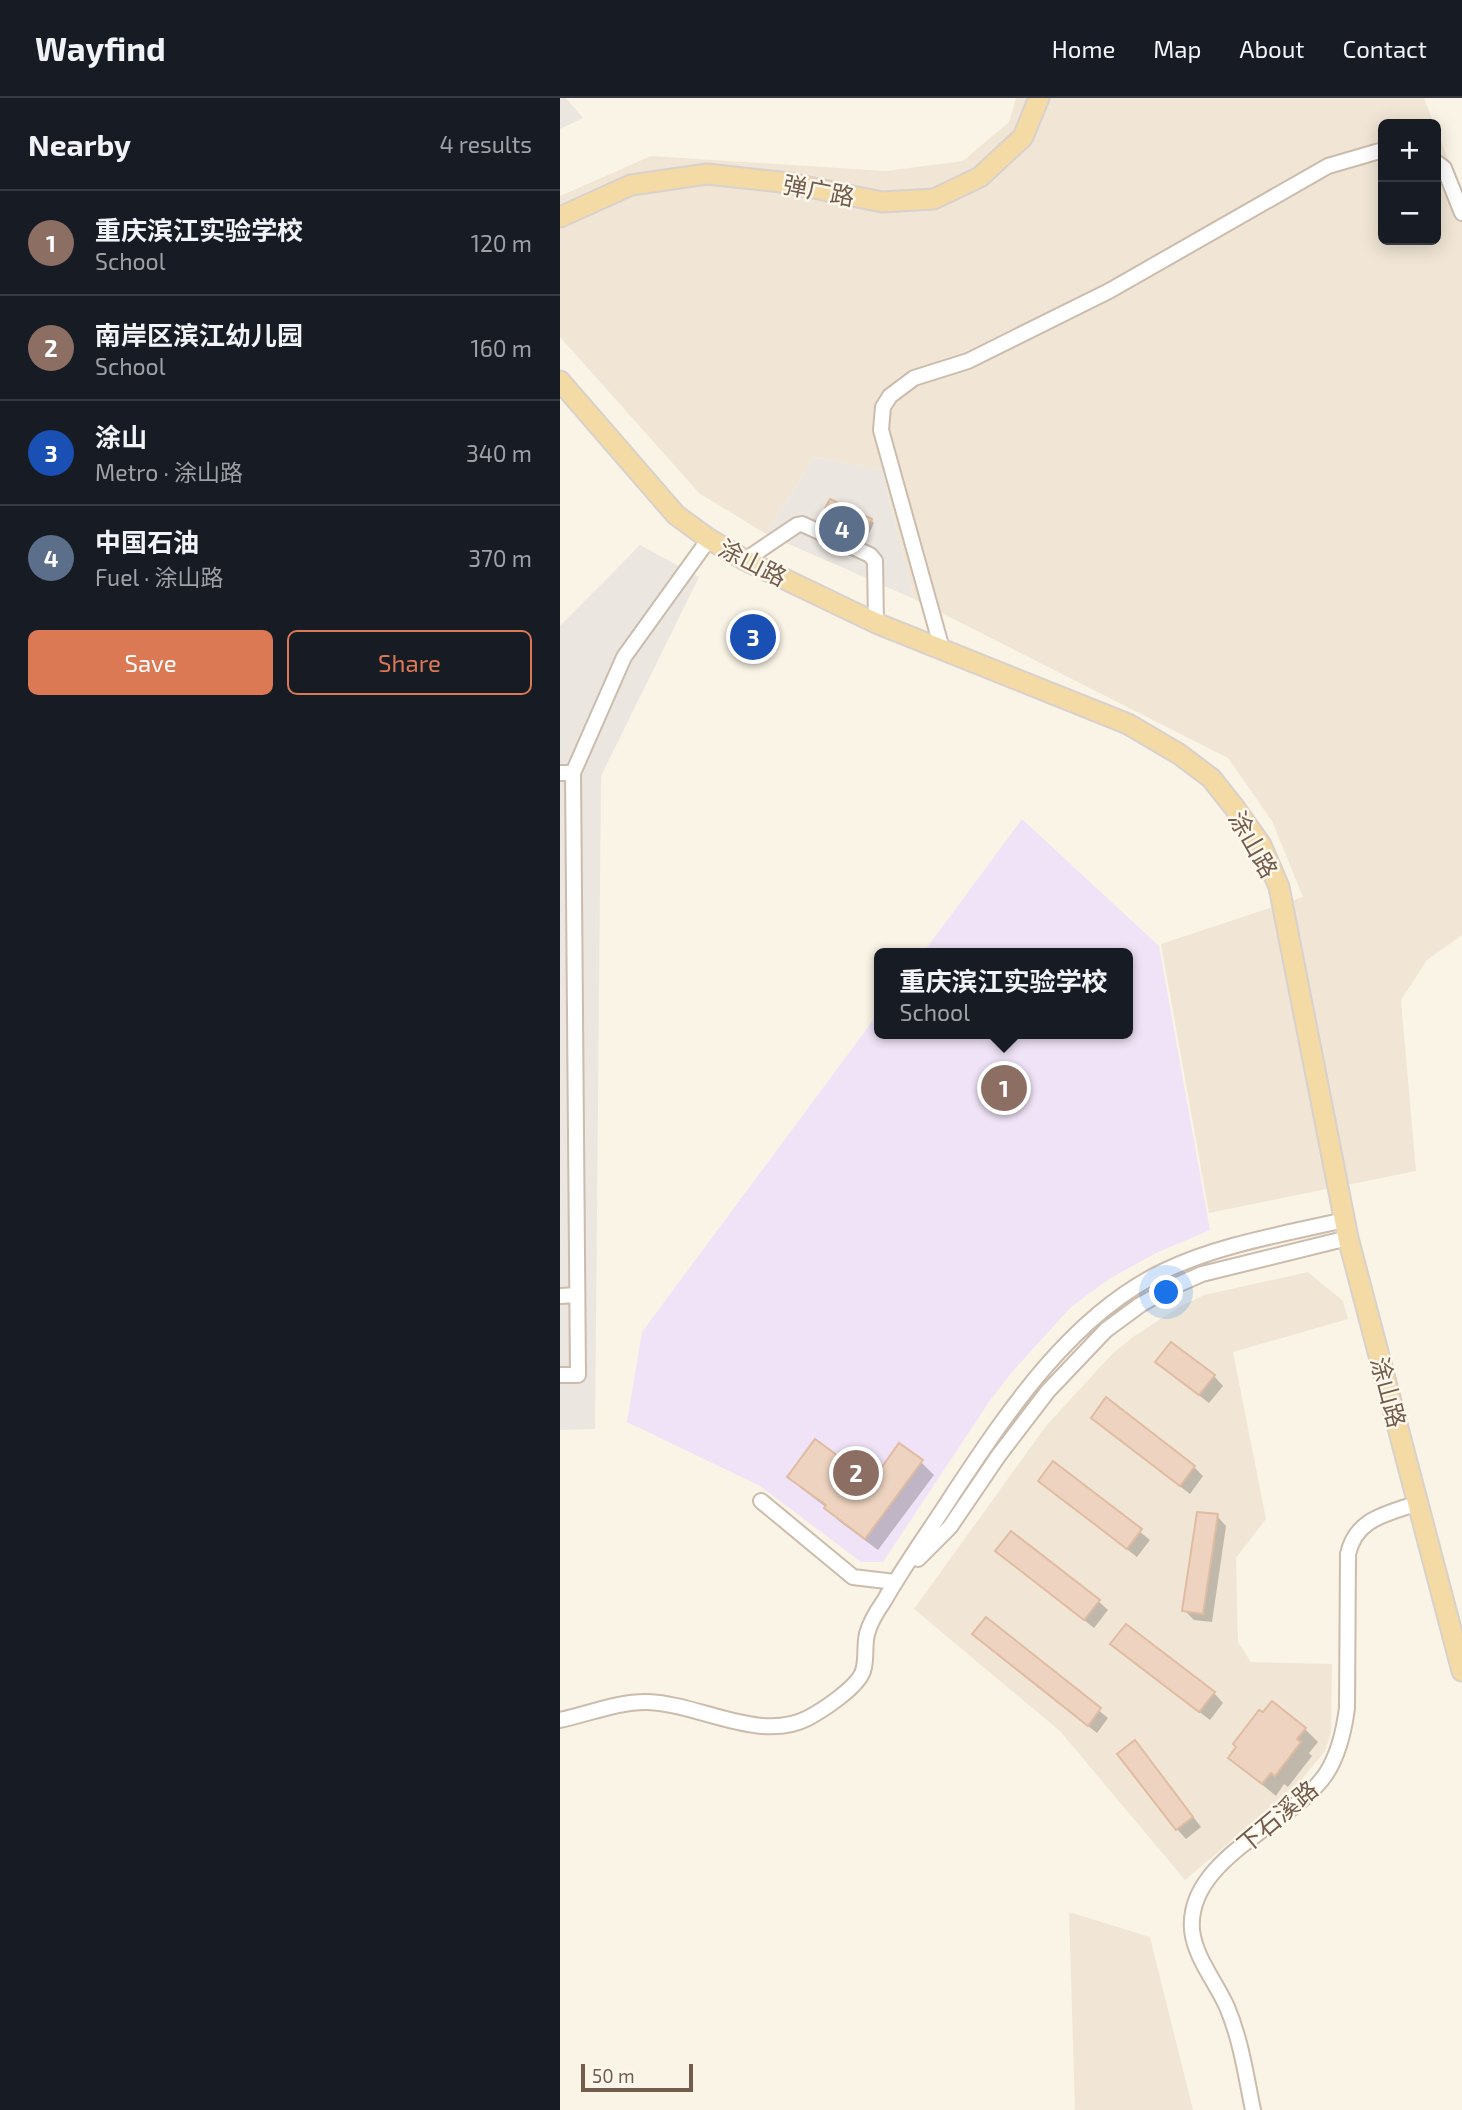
<!DOCTYPE html>
<html lang="en">
<head>
<meta charset="utf-8">
<style>
	:root { --surface:#171b24; --page:#20242c; --text:#f1f3f6; --muted:#9ea1a6; --line:#363941; --accent:#db7955 }
	body { margin:0; font-family:"Exo 2","Noto Sans SC",sans-serif; background:var(--page); color:var(--text) }
	.controls { position:absolute; right:21px; top:21px; display:grid; overflow:hidden; border-radius:10px; box-shadow:0 4px 18px #0003 }
	.controls button { width:63px; height:63px; display:grid; place-items:center; padding:0; border:0; border-bottom:2px solid var(--line); background:var(--surface); color:var(--text); font:35px sans-serif }
	.scale { position:absolute; left:21px; bottom:18px; width:112px; box-sizing:border-box; padding-left:7px; border:4px solid #725c4d; border-top:0; font-size:19px; line-height:24px; white-space:nowrap; color:#725c4d; -webkit-text-stroke:5px #fef8ec; paint-order:stroke }
	.you { position:absolute; left:607px; top:1195px; width:24px; height:24px; margin:-18px; border:5px solid #fff; border-radius:50%; background:#1a73e8; box-shadow:0 0 0 10px #1a73e833 }
	.badge { display:grid; place-items:center; width:46px; height:46px; border-radius:50%; background:var(--accent); color:#fff; font-size:23px; font-weight:700 }
	.pin { position:absolute; translate:-50% -50%; border:4px solid #fff; box-shadow:0 2px 7px #0006 }
	.popup { position:absolute; left:314px; top:850px; width:259px; height:91px; box-sizing:border-box; display:grid; place-content:center; border-radius:10px; background:var(--surface); filter:drop-shadow(0 2px 5px #0005); font-size:23px; white-space:nowrap; color:var(--muted) }
	.popup b { font-size:26px; color:var(--text) }
	.popup::after { content:''; position:absolute; left:50%; top:100%; margin-left:-14px; border:14px solid transparent; border-top-color:var(--surface) }
	.list { margin:0; padding:0; list-style:none }
	h2 { display:flex; justify-content:space-between; align-items:center; height:91px; margin:0; padding:0 28px; font-size:30px }
	h2 small { font-size:23px; font-weight:400; color:var(--muted) }
	.list li { display:grid; grid-template-columns:46px 1fr auto; gap:21px; align-items:center; box-sizing:border-box; height:105px; padding:0 28px; border-top:2px solid var(--line) }
	.list b { display:block; font-size:26px; white-space:nowrap }
	.list p { margin:0; font-size:23px; white-space:nowrap; color:var(--muted) }
	.list em { font-size:23px; font-style:normal; color:var(--muted) }
	.actions { display:flex; gap:14px; padding:21px 28px }
	.actions a { flex:1; padding:16px 0; border:2px solid var(--accent); border-radius:10px; text-align:center; font-size:24px; color:var(--accent) }
	.actions .main { background:var(--accent); color:#fff }
	.map { position:relative; flex:none; width:902px; height:2012px; overflow:hidden }
	header { display:flex; align-items:center; gap:42px; box-sizing:border-box; height:98px; padding:0 35px; background:var(--surface); border-bottom:2px solid var(--line) }
	header strong { font-size:33px }
	nav { display:flex; gap:38px; margin-inline-start:auto; font-size:24px }
	main { display:flex }
	aside { flex:1; background:var(--surface) }
	.map>svg:first-child { display:block }
</style>
</head>
<body>
<header>
<strong>Wayfind</strong>
<nav><a>Home</a><a>Map</a><a>About</a><a>Contact</a></nav>
</header>
<main>
<aside>
<h2>Nearby<small>4 results</small></h2>
<ul class="list">
<li><span class="badge" style="background:#8d6e63">1</span><div><b>重庆滨江实验学校</b><p>School</p></div><em>120 m</em></li>
<li><span class="badge" style="background:#8d6e63">2</span><div><b>南岸区滨江幼儿园</b><p>School</p></div><em>160 m</em></li>
<li><span class="badge" style="background:#1a4fb4">3</span><div><b>涂山</b><p>Metro · 涂山路</p></div><em>340 m</em></li>
<li><span class="badge" style="background:#5c6f8a">4</span><div><b>中国石油</b><p>Fuel · 涂山路</p></div><em>370 m</em></li>
</ul>
<div class="actions"><a class="main">Save</a><a>Share</a></div>
</aside>
<div class="map">
<svg width="902" height="2012" viewBox="0 0 902 2012">
	<rect width="100%" height="100%" fill="#faf4e6"/>
	<!-- residential -->
	<path fill="#f1e6d5" d="M 456,0 L 864,0 L 874,26 L 823,26 L 823,142 L 876,142 L 876,30 L 889,64 L 902,106 L 902,837 L 867,862 L 841,902 L 856,1073 L 649,1115 L 601,846 L 743,799 L 712,723 L 668,660 L 354,501 L 322,372 L 254,359 L 206,436 L 139,395 L 0,239 L 0,98 L 91,58 L 326,73 L 403,63 L 449,24 Z
		M 748,1174 L 783,1203 L 788,1221 L 673,1254 L 706,1421 L 676,1460 L 678,1544 L 691,1564 L 772,1566 L 771,1635 L 765,1653 L 737,1687 L 625,1782 L 500,1633 L 354,1511 L 486,1328 L 553,1255 L 573,1239 L 619,1209 L 644,1197 Z
		M 509,1814 L 590,1839 L 633,2012 L 515,2012 Z"/>
	<!-- industrial -->
	<path fill="#ebe6e0" d="M 0,0 L 6,0 L 23,20 L 0,31 Z
		M 254,359 L 322,372 L 354,501 L 206,436 Z
		M 80,447 L 139,479 L 41,678 L 35,1331 L 0,1332 L 0,528 Z"/>
	<!-- education -->
	<path fill="#f0e3f7" d="M 462,721 L 599,848 L 650,1132 L 596,1155 L 549,1181 L 511,1209 L 452,1274 L 429,1304 L 323,1464 L 301,1464 L 200,1388 L 67,1324 L 82,1234 L 320,913 L 320,936 L 568,936 L 568,855 L 363,855 Z"/>
	<!-- shadow -->
	<path fill="#0003" d="M 311,422 L 314,425 L 305,444 L 261,423 Z
		M 607,1273 L 654,1278 L 663,1288 L 649,1305 Z
		M 543,1329 L 634,1369 L 643,1378 L 630,1396 Z
		M 361,1364 L 374,1377 L 318,1452 L 279,1423 L 267,1410 L 242,1391 L 229,1378 L 312,1385 Z
		M 494,1365 L 590,1442 L 577,1459 L 480,1383 Z
		M 657,1418 L 666,1428 L 652,1524 L 634,1522 L 624,1512 Z
		M 437,1453 L 538,1503 L 548,1512 L 534,1530 Z
		M 427,1521 L 548,1620 L 537,1635 L 423,1544 Z
		M 562,1555 L 654,1595 L 663,1605 L 650,1622 Z
		M 745,1631 L 758,1644 L 749,1655 L 752,1658 L 728,1689 L 724,1686 L 716,1698 L 670,1660 Z
		M 584,1654 L 641,1729 L 626,1741 L 617,1731 Z"/>
	<!-- building -->
	<path fill="#eed4c0" stroke="#dfbca2" stroke-width="2" d="M 270,401 L 312,421 L 302,443 L 259,423 Z
		M 611,1244 L 655,1277 L 639,1297 L 595,1264 Z
		M 546,1299 L 635,1368 L 620,1388 L 531,1320 Z
		M 255,1341 L 312,1383 L 339,1345 L 363,1362 L 305,1441 L 264,1410 L 266,1407 L 227,1379 Z
		M 493,1363 L 582,1431 L 567,1451 L 478,1383 Z
		M 637,1414 L 658,1416 L 643,1516 L 622,1513 Z
		M 451,1433 L 540,1502 L 524,1522 L 435,1453 Z
		M 426,1519 L 541,1610 L 528,1628 L 412,1536 Z
		M 566,1526 L 655,1594 L 639,1614 L 550,1546 Z
		M 712,1603 L 746,1630 L 737,1641 L 741,1644 L 715,1678 L 711,1675 L 702,1686 L 668,1660 L 676,1649 L 673,1646 L 699,1612 L 703,1614 Z
		M 575,1642 L 633,1719 L 616,1732 L 557,1656 Z"/>
	<g fill="none" stroke-linecap="round" stroke-linejoin="round">
		<!-- minor casing -->
		<g stroke="#cbbcad" stroke-width="18">
			<path id="minor" d="M 876,64 L 884,70 L 902,115
				M 185,462 L 237,427 L 242,426 L 310,457 L 315,463 L 316,525
				M 382,551 L 321,332 L 323,309 L 330,298 L 354,280 L 408,263 L 549,193 L 768,68 L 823,52
				M 0,675 L 13,675 L 18,1277 L 0,1277
				M 13,675 L 64,559 L 149,441
				M 0,1198 L 17,1197
				M 201,1403 L 293,1479 L 335,1484
				M 358,1461 L 390,1429 L 439,1357 L 488,1293 L 546,1232 L 580,1207 L 610,1190 L 642,1176 L 788,1140
				M 0,1622 C 28,1616 60,1603 88,1604 C 140,1606 200,1645 248,1620 C 263,1612 298,1589 303,1573 C 307,1561 304,1548 307,1536 C 310,1524 317,1513 324,1503 C 345,1466 370,1432 393,1396 C 448,1313 512,1216 606,1172 C 661,1146 725,1136 784,1122
				M 693,2012 C 686,1978 681,1942 667,1909 C 656,1884 635,1860 632,1832 C 626,1760 732,1726 766,1676 C 779,1656 784,1633 787,1610 L 788,1456 C 796,1420 827,1416 858,1405"/>
		</g>
		<!-- major casing -->
		<g stroke="#d8d1cd" stroke-width="23">
			<path id="major" d="M 0,119 L 71,87 L 147,76 L 229,85 L 322,104 L 374,101 L 420,79 L 463,39 L 479,0
				M 0,283 L 116,417 L 149,441 L 185,462 L 316,525 L 568,626 L 619,656 L 651,680 L 674,709 L 701,747 L 719,789 L 788,1140 L 902,1573"/>
		</g>
		<!-- minor -->
		<use href="#minor" stroke="#fff" stroke-width="14"/>
		<!-- major -->
		<use href="#major" stroke="#f4daa4" stroke-width="19"/>
	</g>
	<g text-anchor="middle" dominant-baseline="central" stroke-width="5" stroke-linejoin="round" paint-order="stroke">
		<!-- street labels -->
		<g font-size="24" fill="#725c4d" stroke="#fef8ec">
			<text transform="translate(259 92) rotate(11)">弹广路</text>
			<text transform="translate(193 464) rotate(27)">涂山路</text>
			<text transform="translate(694 746) rotate(60)">涂山路</text>
			<text transform="translate(829 1294) rotate(75)">涂山路</text>
			<text transform="translate(717 1718) rotate(-40)">下石溪路</text>
		</g>
	</g>
</svg>
<div class="controls">
<button>+</button>
<button>−</button>
</div>
<div class="scale">50 m</div>
<div class="you"></div>
<div class="pin badge" style="left:444px;top:990px;background:#8d6e63">1</div>
<div class="popup"><b>重庆滨江实验学校</b>School</div>
<div class="pin badge" style="left:296px;top:1375px;background:#8d6e63">2</div>
<div class="pin badge" style="left:193px;top:539px;background:#1a4fb4">3</div>
<div class="pin badge" style="left:282px;top:431px;background:#5c6f8a">4</div>
</div>
</main>
</body>
</html>
